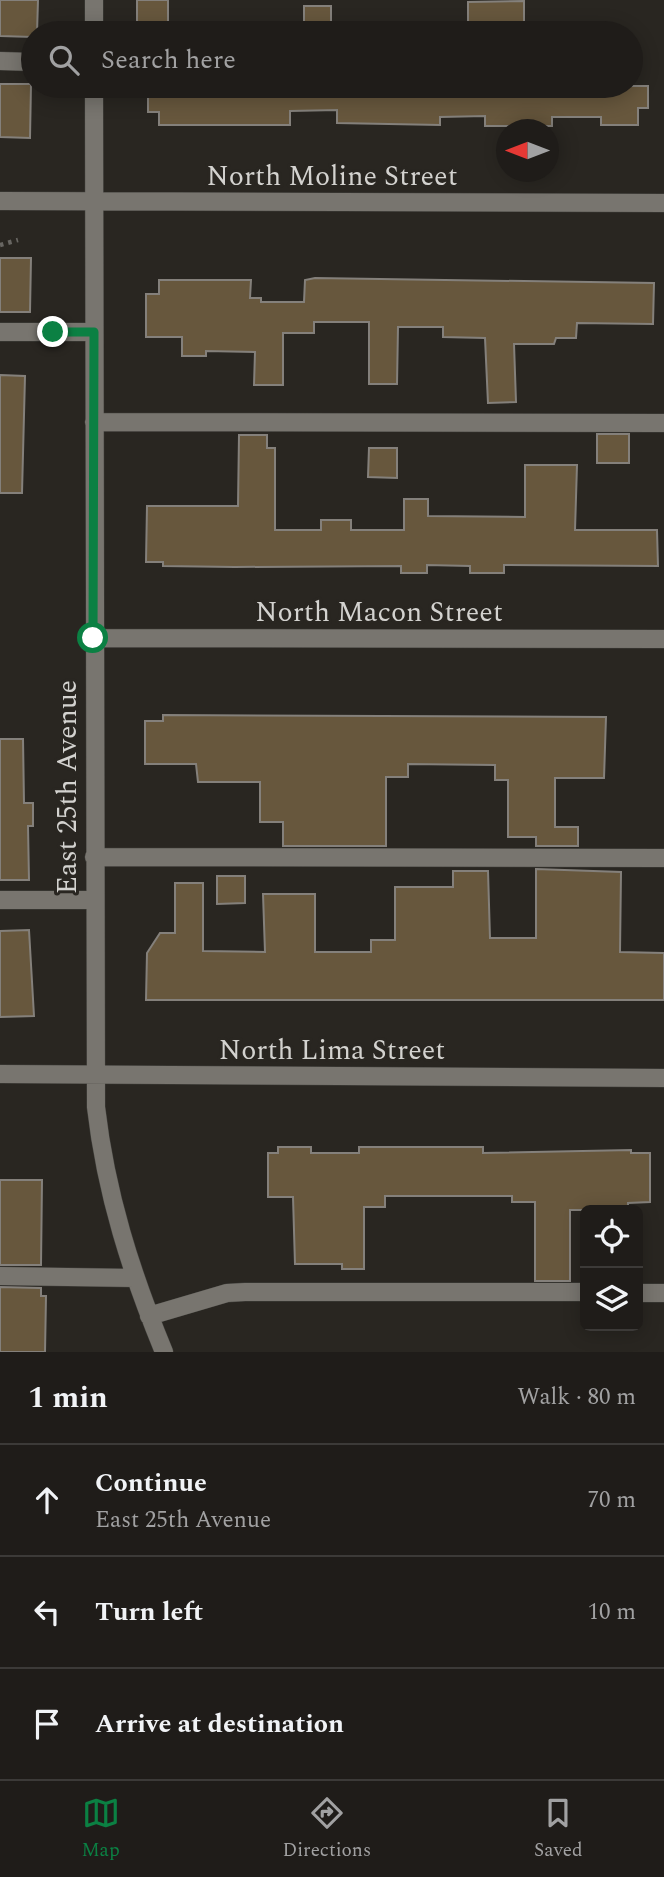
<!DOCTYPE html>
<html lang="en">
<head>
<meta charset="utf-8">
<style>
	:root { --surface:#1f1c19; --page:#272522; --text:#f1f3f6; --muted:#a1a1a2; --line:#3c3a38; --accent:#0b8043 }
	body { margin:0; font-family:Spectral,serif; background:var(--page); color:var(--text) }
	.controls { position:absolute; right:21px; bottom:21px; display:grid; overflow:hidden; border-radius:10px; box-shadow:0 4px 18px #0003 }
	.controls button { width:63px; height:63px; display:grid; place-items:center; padding:0; border:0; border-bottom:2px solid var(--line); background:var(--surface); color:var(--text); font:35px sans-serif }
	.compass { position:absolute; left:496px; top:119px; width:63px; height:63px; border-radius:50%; background:var(--surface); box-shadow:0 4px 18px #0003; rotate:270deg }
	.stop { position:absolute; width:21px; height:21px; margin:-16px; border:5px solid #0b8043; border-radius:50%; background:#fff }
	.stop.end { background:#0b8043; border-color:#fff; box-shadow:0 2px 7px #0008 }
	.list { margin:0; padding:0; list-style:none }
	h2 { display:flex; justify-content:space-between; align-items:center; height:91px; margin:0; padding:0 28px; font-size:30px }
	h2 small { font-size:23px; font-weight:400; color:var(--muted) }
	.list li { display:grid; grid-template-columns:46px 1fr auto; gap:21px; align-items:center; box-sizing:border-box; height:112px; padding:0 28px; border-top:2px solid var(--line) }
	.list b { display:block; font-size:26px; white-space:nowrap }
	.list p { margin:0; font-size:23px; white-space:nowrap; color:var(--muted) }
	.list em { font-size:23px; font-style:normal; color:var(--muted) }
	.icon { flex:none; width:38px; height:38px; fill:none; stroke:currentColor; stroke-width:2; stroke-linecap:round; stroke-linejoin:round }
	.map { position:relative; flex:none; width:664px; height:1352px; overflow:hidden }
	.search { position:absolute; background:var(--surface); box-shadow:0 4px 18px #0003; left:21px; right:21px; top:21px; height:77px; display:flex; align-items:center; gap:18px; box-sizing:border-box; padding:0 24px; border-radius:38px; color:var(--muted); font-size:26px }
	.sheet { height:427px; background:var(--surface) }
	nav { display:flex; justify-content:space-around; align-items:center; box-sizing:border-box; height:98px; border-top:2px solid var(--line); background:var(--surface); font-size:19px; color:var(--muted) }
	nav a { display:grid; justify-items:center; gap:4px }
	nav .on { color:var(--accent) }
	.map>svg:first-child { display:block }
</style>
</head>
<body>
<div class="map">
<svg width="664" height="1352" viewBox="0 0 664 1352">
	<rect width="100%" height="100%" fill="#292621"/>
	<!-- building -->
	<path fill="#67573d" stroke="#84807b" stroke-width="2" d="M 0,0 L 38,0 L 37,33 L 33,33 L 33,37 L 0,36 Z
		M 137,0 L 168,0 L 168,33 L 137,33 Z
		M 524,1 L 524,31 L 498,31 L 498,26 L 468,26 L 468,2 Z
		M 304,6 L 331,6 L 331,33 L 304,33 Z
		M 0,84 L 31,84 L 30,138 L 0,137 Z
		M 148,86 L 648,86 L 648,108 L 638,108 L 638,125 L 601,125 L 601,117 L 552,117 L 552,126 L 485,126 L 485,116 L 440,117 L 440,125 L 337,123 L 337,110 L 290,111 L 290,125 L 159,125 L 159,112 L 148,112 Z
		M 0,258 L 31,258 L 30,312 L 0,312 Z
		M 315,278 L 654,283 L 653,324 L 577,323 L 576,338 L 556,338 L 554,344 L 514,344 L 516,402 L 488,403 L 485,338 L 443,337 L 443,327 L 398,327 L 397,384 L 369,384 L 369,322 L 314,322 L 314,333 L 283,333 L 283,385 L 254,385 L 255,352 L 206,351 L 206,356 L 182,356 L 182,337 L 146,337 L 146,294 L 159,294 L 159,280 L 251,280 L 250,298 L 261,298 L 261,302 L 304,302 L 305,280 Z
		M 0,375 L 25,376 L 22,493 L 0,493 Z
		M 597,434 L 629,434 L 629,463 L 597,463 Z
		M 239,435 L 267,435 L 267,448 L 275,448 L 275,530 L 321,530 L 321,520 L 351,520 L 351,530 L 404,530 L 404,499 L 428,499 L 428,516 L 525,517 L 525,465 L 577,465 L 575,530 L 657,530 L 658,566 L 504,565 L 504,573 L 470,573 L 470,566 L 427,565 L 427,573 L 401,573 L 401,566 L 235,567 L 163,566 L 163,562 L 146,562 L 147,506 L 238,506 Z
		M 369,448 L 397,448 L 397,478 L 368,477 Z
		M 163,715 L 606,717 L 604,778 L 555,778 L 555,827 L 578,827 L 578,846 L 536,846 L 536,837 L 508,837 L 508,780 L 495,780 L 495,765 L 408,764 L 408,777 L 386,777 L 386,846 L 283,846 L 283,822 L 260,822 L 260,782 L 198,782 L 196,764 L 145,764 L 145,721 L 163,721 Z
		M 0,739 L 23,739 L 24,803 L 33,803 L 33,826 L 28,826 L 29,880 L 0,880 Z
		M 536,869 L 621,872 L 620,952 L 664,953 L 664,1000 L 146,1000 L 147,953 L 160,933 L 175,933 L 175,883 L 203,883 L 203,951 L 265,952 L 263,894 L 315,894 L 315,952 L 371,952 L 371,940 L 395,940 L 395,887 L 453,887 L 453,871 L 488,871 L 490,938 L 536,938 Z
		M 217,876 L 245,876 L 245,903 L 217,904 Z
		M 29,930 L 34,1016 L 0,1017 L 0,931 Z
		M 278,1147 L 311,1147 L 311,1153 L 359,1153 L 359,1147 L 483,1147 L 483,1153 L 631,1150 L 631,1153 L 650,1153 L 650,1202 L 628,1203 L 628,1210 L 570,1210 L 570,1281 L 535,1281 L 535,1202 L 512,1202 L 512,1196 L 385,1196 L 385,1207 L 364,1207 L 364,1269 L 342,1269 L 342,1264 L 295,1264 L 293,1197 L 268,1197 L 268,1153 L 278,1153 Z
		M 0,1180 L 42,1180 L 41,1265 L 0,1265 Z
		M 0,1287 L 41,1288 L 41,1296 L 46,1296 L 45,1352 L 0,1352 Z"/>
	<g fill="none" stroke-linecap="round" stroke-linejoin="round">
		<!-- minor casing -->
		<g stroke="#43423e" stroke-width="19">
			<path id="minor" d="M 94,33 L 94,0
				M 0,61 L 33,62
				M 94,86 L 96,1107 C 106,1194 131,1272 164,1352
				M 0,201 L 664,203
				M 0,332 L 94,332
				M 94,422 L 664,423
				M 93,638 L 664,639
				M 94,857 L 664,858
				M 0,900 L 94,900
				M 0,1074 L 664,1078
				M 0,1276 L 134,1278
				M 638,1293 L 664,1293
				M 149,1316 L 227,1293 L 245,1292 L 585,1292"/>
		</g>
		<!-- path -->
		<path stroke="#686662" stroke-width="4.5" stroke-dasharray="3.5 5" stroke-linecap="butt" d="M 0,245 L 18,240"/>
		<!-- minor -->
		<use href="#minor" stroke="#78756f" stroke-width="18"/>
	</g>
	<g fill="none" stroke-linecap="round" stroke-linejoin="round">
		<!-- route -->
		<path stroke="#0b8043" stroke-width="9" d="M 53,332 L 94,332 L 93,638"/>
	</g>
	<g text-anchor="middle" dominant-baseline="central" stroke-width="6" stroke-linejoin="round" paint-order="stroke">
		<!-- street labels -->
		<g font-size="28" fill="#d3d2cf" stroke="#292621">
			<text x="332" y="176">North Moline Street</text>
			<text x="379" y="612">North Macon Street</text>
			<text transform="translate(67 787) rotate(-90)">East 25th Avenue</text>
			<text x="332" y="1050">North Lima Street</text>
		</g>
	</g>
</svg>
<div class="controls">
<button><svg class="icon" aria-label="locate" viewBox="0 0 24 24"><circle cx="12" cy="12" r="6"/><path d="M12 2v4M12 18v4M2 12h4M18 12h4"/></svg></button>
<button><svg class="icon" aria-label="layers" viewBox="0 0 24 24"><path d="M12 4l9 5-9 5-9-5zM3 14l9 5 9-5"/></svg></button>
</div>
<svg class="compass" viewBox="-18 -18 36 36"><path d="M0-13l5 13h-10z" fill="#e53935"/><path d="M0 13l5-13h-10z" fill="#a1a1a2"/></svg>
<div class="stop" style="left:93px;top:638px"></div>
<div class="stop end" style="left:53px;top:332px"></div>
<div class="search"><svg class="icon" aria-label="search" viewBox="0 0 24 24"><circle cx="10" cy="10" r="6"/><path d="M15 15l6 6"/></svg>Search here</div>
</div>
<section class="sheet">
<h2>1 min<small>Walk · 80 m</small></h2>
<ul class="list">
<li><svg class="icon" aria-label="ahead" viewBox="0 0 24 24"><path d="M12 20V5M6 11l6-6 6 6"/></svg><div><b>Continue</b><p>East 25th Avenue</p></div><em>70 m</em></li>
<li><svg class="icon" aria-label="left" viewBox="0 0 24 24"><path d="M17 20v-9H6M10 6l-5 5 5 5"/></svg><div><b>Turn left</b></div><em>10 m</em></li>
<li><svg class="icon" aria-label="arrive" viewBox="0 0 24 24"><path d="M6 21V4h12l-3 4 3 4H6"/></svg><div><b>Arrive at destination</b></div></li>
</ul>
</section>
<nav>
<a class="on"><svg class="icon" aria-label="map" viewBox="0 0 24 24"><path d="M3 6l6-2 6 2 6-2v14l-6 2-6-2-6 2zM9 4v14M15 6v14"/></svg>Map</a>
<a><svg class="icon" aria-label="directions" viewBox="0 0 24 24"><path d="M12 3l9 9-9 9-9-9zM9 14v-3h6M13 9l2 2-2 2"/></svg>Directions</a>
<a><svg class="icon" aria-label="saved" viewBox="0 0 24 24"><path d="M7 4h10v16l-5-4-5 4z"/></svg>Saved</a>
</nav>
</body>
</html>
